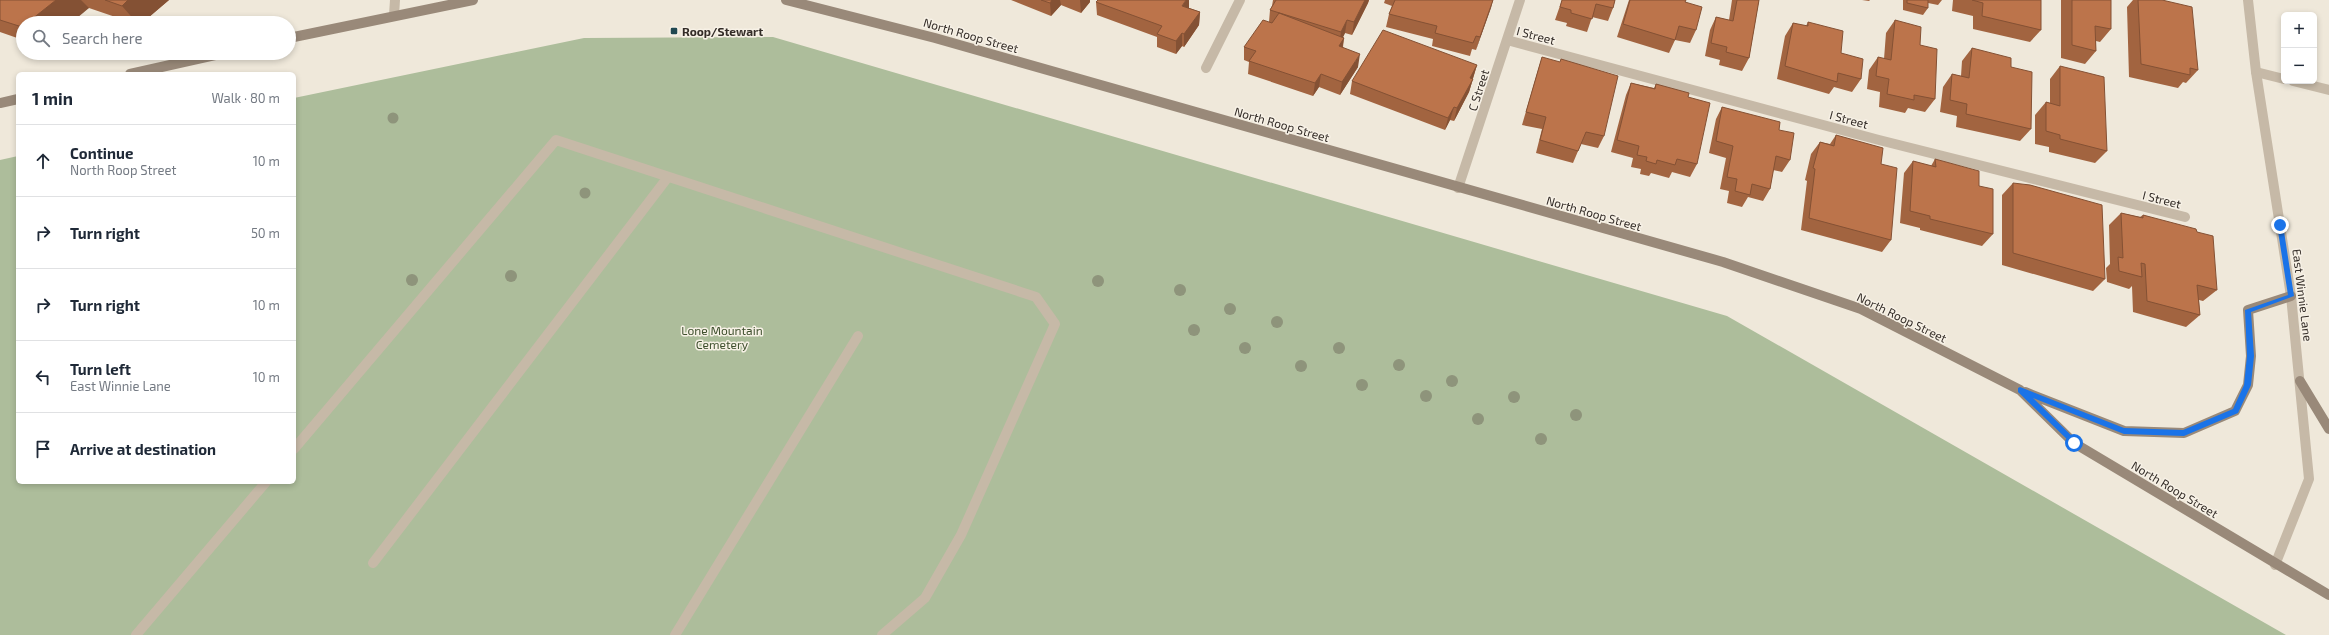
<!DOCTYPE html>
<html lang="en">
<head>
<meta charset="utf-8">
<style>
	:root { --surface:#fff; --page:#f6f6f7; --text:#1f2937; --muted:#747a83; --line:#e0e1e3 }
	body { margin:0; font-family:"Exo 2",sans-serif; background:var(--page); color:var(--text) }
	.controls { position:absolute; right:12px; top:12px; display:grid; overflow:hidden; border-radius:6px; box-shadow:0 2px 6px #0003 }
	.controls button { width:36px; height:36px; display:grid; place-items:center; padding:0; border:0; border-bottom:1px solid var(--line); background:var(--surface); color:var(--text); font:20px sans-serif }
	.stop { position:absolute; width:12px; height:12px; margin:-9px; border:3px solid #1a73e8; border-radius:50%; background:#fff }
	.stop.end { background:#1a73e8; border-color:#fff; box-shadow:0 1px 4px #0008 }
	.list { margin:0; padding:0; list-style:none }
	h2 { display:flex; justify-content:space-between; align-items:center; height:52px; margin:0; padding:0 16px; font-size:17px }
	h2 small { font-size:13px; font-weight:400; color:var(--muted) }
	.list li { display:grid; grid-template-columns:26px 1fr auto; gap:12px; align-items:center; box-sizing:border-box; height:72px; padding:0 16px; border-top:1px solid var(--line) }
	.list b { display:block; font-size:15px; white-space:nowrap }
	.list p { margin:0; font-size:13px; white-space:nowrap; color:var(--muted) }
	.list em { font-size:13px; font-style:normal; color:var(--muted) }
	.icon { flex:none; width:22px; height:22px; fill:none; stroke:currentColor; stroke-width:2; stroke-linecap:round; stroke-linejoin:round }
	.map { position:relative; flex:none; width:2329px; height:635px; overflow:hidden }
	.search { position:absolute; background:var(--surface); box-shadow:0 2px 6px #0003; left:16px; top:16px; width:280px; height:44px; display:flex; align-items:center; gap:10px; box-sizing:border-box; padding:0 14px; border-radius:22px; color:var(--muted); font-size:15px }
	.panel { position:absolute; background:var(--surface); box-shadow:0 2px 6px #0003; left:16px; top:72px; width:280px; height:412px; border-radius:6px }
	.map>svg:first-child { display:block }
</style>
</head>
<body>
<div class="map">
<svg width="2329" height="635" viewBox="0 0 2329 635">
	<rect width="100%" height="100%" fill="#efe8da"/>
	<!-- green -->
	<path fill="#adbd9b" d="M 773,37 L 1727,316 L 2286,635 L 0,635 L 0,160 L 18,156 L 18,482 L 294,482 L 294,98 L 584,38 Z"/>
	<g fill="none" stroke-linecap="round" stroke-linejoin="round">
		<!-- service -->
		<path stroke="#c6b9a7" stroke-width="10" d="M 294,449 L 556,140 L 1036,297 L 1055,324 L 961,535 L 925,598 L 882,635
			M 373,563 L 668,177
			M 136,635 L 266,482
			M 675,635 L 858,336"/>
		<!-- minor -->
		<path stroke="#c6b9a7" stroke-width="10" d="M 1507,40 L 1879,140 L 2185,217
			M 1206,68 L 1240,0
			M 2256,72 L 2284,79
			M 2293,81 L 2329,90
			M 1458,188 L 1520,0"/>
		<!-- tertiary -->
		<path stroke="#c6b9a7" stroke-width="10" d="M 2248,0 L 2256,72 L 2291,296 L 2309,479 L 2275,565
			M 394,15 L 395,0"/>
		<!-- secondary -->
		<path stroke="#998979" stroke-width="10" d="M 786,0 L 935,38 L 1723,262 L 1861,309 L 2020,390 L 2074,443 L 2329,595
			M 289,38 L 473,0
			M 130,74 L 224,53
			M 0,103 L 18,99
			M 2300,381 L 2329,429
			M 2025,392 L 2124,431 L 2184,433 L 2235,411 L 2248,385 L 2251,356 L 2248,310 L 2291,296"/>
	</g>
	<!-- trees -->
	<g fill="#8e947b">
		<circle cx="393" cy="118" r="5.5"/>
		<circle cx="585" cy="193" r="5.5"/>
		<circle cx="511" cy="276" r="6"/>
		<circle cx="412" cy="280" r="6"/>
		<circle cx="1098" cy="281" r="6"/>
		<circle cx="1180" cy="290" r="6"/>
		<circle cx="1230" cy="309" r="6"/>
		<circle cx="1277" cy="322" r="6"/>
		<circle cx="1194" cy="330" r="6"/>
		<circle cx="1245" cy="348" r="6"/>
		<circle cx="1339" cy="348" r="6"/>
		<circle cx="1399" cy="365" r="6"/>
		<circle cx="1301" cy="366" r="6"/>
		<circle cx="1452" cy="381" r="6"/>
		<circle cx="1362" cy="385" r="6"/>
		<circle cx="1426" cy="396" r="6"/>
		<circle cx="1514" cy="397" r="6"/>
		<circle cx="1576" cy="415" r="6"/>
		<circle cx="1478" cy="419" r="6"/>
		<circle cx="1541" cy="439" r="6"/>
	</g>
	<!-- wall -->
	<path fill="#a26440" d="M 0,0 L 169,0 L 142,23 L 133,23 L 89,8 L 23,23 L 23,40 L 0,32 Z
		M 1011,0 L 1090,0 L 1090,2 L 1081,13 L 1061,5 L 1051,16 Z
		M 1273,0 L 1369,0 L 1368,3 L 1352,35 L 1345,33 L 1343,37 L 1344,38 L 1343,47 L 1358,67 L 1340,95 L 1319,87 L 1313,96 L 1248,74 L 1249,62 L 1244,60 L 1244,47 L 1269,22 L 1270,10 L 1272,6 Z
		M 1385,0 L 1493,0 L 1476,50 L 1472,49 L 1470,56 L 1432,46 L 1433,39 L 1386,27 L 1389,14 L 1392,6 L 1384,3 Z
		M 1562,0 L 1615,0 L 1613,8 L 1608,21 L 1592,17 L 1587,32 L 1566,26 L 1567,23 L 1555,20 Z
		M 1629,0 L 1686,0 L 1685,2 L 1696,30 L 1690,43 L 1675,40 L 1669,53 L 1617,37 Z
		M 1732,0 L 1759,0 L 1749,58 L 1742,71 L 1719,65 L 1720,60 L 1705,56 L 1710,30 L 1716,17 L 1729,20 Z
		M 1862,0 L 1870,0 L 1869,1 Z
		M 1903,0 L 1942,0 L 1938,5 L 1928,3 L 1928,8 L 1923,15 L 1903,10 Z
		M 1953,0 L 2041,0 L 2041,30 L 2030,42 L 1973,29 L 1973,16 L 1952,11 Z
		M 2061,0 L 2111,0 L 2111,29 L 2100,42 L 2096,41 L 2096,51 L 2085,64 L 2061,58 Z
		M 2133,0 L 2162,0 L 2198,70 L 2186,83 L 2183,82 L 2178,88 L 2129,77 L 2127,7 Z
		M 1096,2 L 1189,8 L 1200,12 L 1199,25 L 1184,47 L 1182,46 L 1176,54 L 1157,47 L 1157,37 L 1097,15 Z
		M 1895,20 L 1920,45 L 1935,99 L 1925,112 L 1908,108 L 1905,113 L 1879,107 L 1880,92 L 1867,89 L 1869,70 L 1878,57 L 1884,59 L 1886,33 Z
		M 1808,22 L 1841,53 L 1861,79 L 1852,92 L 1834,87 L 1829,94 L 1777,79 L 1785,36 L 1793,23 L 1806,26 Z
		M 1972,48 L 2011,67 L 2031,129 L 2020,141 L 1956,127 L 1957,116 L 1940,112 L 1943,87 L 1952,74 L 1961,76 L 1962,61 Z
		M 1542,57 L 1604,136 L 1598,148 L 1581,144 L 1573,163 L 1536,153 L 1542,129 L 1522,125 L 1538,70 Z
		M 1477,65 L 1469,92 L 1454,121 L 1450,120 L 1445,130 L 1350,94 L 1352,81 Z
		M 2060,66 L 2107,151 L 2095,163 L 2049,152 L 2049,147 L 2035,144 L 2035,115 L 2046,102 L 2050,103 L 2050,79 Z
		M 1631,83 L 1654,88 L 1656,84 L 1688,97 L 1697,164 L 1690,177 L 1672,172 L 1669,178 L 1651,173 L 1649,176 L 1640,174 L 1641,169 L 1631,167 L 1633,158 L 1611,152 L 1626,95 Z
		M 1722,107 L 1779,130 L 1790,160 L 1782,172 L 1773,170 L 1770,189 L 1763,201 L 1748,197 L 1742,207 L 1727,203 L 1729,191 L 1720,189 L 1726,158 L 1709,153 L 1716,119 Z
		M 1836,135 L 1881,164 L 1891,240 L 1882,252 L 1801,230 L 1807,181 L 1805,180 L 1811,154 L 1820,142 L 1830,144 Z
		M 1935,159 L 1979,186 L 1993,234 L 1982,246 L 1920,230 L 1920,228 L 1900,223 L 1904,173 L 1913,161 L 1931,166 Z
		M 2013,183 L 2105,279 L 2093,291 L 2002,265 L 2002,195 Z
		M 2121,213 L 2140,217 L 2143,215 L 2197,232 L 2217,290 L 2203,301 L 2199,300 L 2200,315 L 2186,327 L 2133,312 L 2132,286 L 2129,289 L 2107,282 L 2106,268 L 2110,264 L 2109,225 Z"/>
	<!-- shaded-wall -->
	<path fill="#845134" d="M 56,0 L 81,0 L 89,8 L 71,23 L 27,23 Z
		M 128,0 L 169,0 L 142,23 L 137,23 L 122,6 Z
		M 1052,0 L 1060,0 L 1061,5 L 1051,16 L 1050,3 Z
		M 1080,0 L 1090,0 L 1090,2 L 1081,13 Z
		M 1186,0 L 1189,0 L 1189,9 L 1182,6 Z
		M 1365,0 L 1369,0 L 1368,3 L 1352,35 L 1354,22 Z
		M 1493,0 L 1491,8 L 1476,50 L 1480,37 Z
		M 1200,12 L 1199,25 L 1184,47 L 1184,34 Z
		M 1347,20 L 1345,33 L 1339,45 L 1341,32 Z
		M 1182,33 L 1182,46 L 1176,54 L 1176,41 Z
		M 1344,38 L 1342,50 L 1339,46 Z
		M 1360,54 L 1358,67 L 1340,95 L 1342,82 Z
		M 1477,65 L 1473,78 L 1466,91 L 1470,78 Z
		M 1321,74 L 1319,87 L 1313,96 L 1315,83 Z
		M 1473,79 L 1469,92 L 1454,121 L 1457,108 Z
		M 1454,107 L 1450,120 L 1445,130 L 1448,118 Z"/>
	<!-- building -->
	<path fill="#bc744b" stroke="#845134" d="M 0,0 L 56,0 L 27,23 L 23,23 L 23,27 L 22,27 L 0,20 Z
		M 105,0 L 128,0 L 122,6 Z
		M 1041,0 L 1052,0 L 1050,3 Z
		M 1098,0 L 1186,0 L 1182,6 L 1200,12 L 1184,34 L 1182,33 L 1176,41 L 1157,34 L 1162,26 L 1096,2 Z
		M 1276,0 L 1365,0 L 1354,22 L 1347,20 L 1341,32 L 1270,10 Z
		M 1395,0 L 1493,0 L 1480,37 L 1476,36 L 1473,43 L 1435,33 L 1437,26 L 1389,14 Z
		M 1562,0 L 1615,0 L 1613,8 L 1596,4 L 1592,19 L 1571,13 L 1571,10 L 1560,7 Z
		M 1630,0 L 1686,0 L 1685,2 L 1702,7 L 1696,30 L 1679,26 L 1675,40 L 1623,24 Z
		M 1737,0 L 1759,0 L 1749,58 L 1726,52 L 1727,47 L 1711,43 L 1716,17 L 1733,21 Z
		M 1907,0 L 1928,0 L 1928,8 L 1907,3 Z
		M 1972,0 L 2041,0 L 2041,30 L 1982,16 L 1983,3 Z
		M 2072,0 L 2111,0 L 2111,29 L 2095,26 L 2096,51 L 2072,45 Z
		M 2138,0 L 2162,0 L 2192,7 L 2198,70 L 2190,68 L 2190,75 L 2141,64 Z
		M 1279,13 L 1344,38 L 1339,46 L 1360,54 L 1342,82 L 1321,74 L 1315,83 L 1249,61 L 1256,51 L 1244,47 L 1263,20 L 1272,23 Z
		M 1895,20 L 1921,27 L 1920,45 L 1937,49 L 1935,99 L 1914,95 L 1914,100 L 1887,94 L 1889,79 L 1876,76 L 1878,57 L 1891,60 Z
		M 1808,22 L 1843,31 L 1841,53 L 1863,59 L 1861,79 L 1838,73 L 1837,82 L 1785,66 L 1793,23 L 1808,26 Z
		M 1383,30 L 1477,65 L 1470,78 L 1473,79 L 1457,108 L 1454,107 L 1448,118 L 1352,81 Z
		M 1972,48 L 2011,58 L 2011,67 L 2032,72 L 2031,129 L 1966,114 L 1967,104 L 1950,100 L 1952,74 L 1969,78 Z
		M 1542,57 L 1560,62 L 1561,59 L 1618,76 L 1604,136 L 1586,132 L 1578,151 L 1540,140 L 1546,117 L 1526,112 Z
		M 2060,66 L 2104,77 L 2107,151 L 2060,139 L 2060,135 L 2046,131 L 2046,102 L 2060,106 Z
		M 1631,83 L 1655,89 L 1656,84 L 1689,93 L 1688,97 L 1710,103 L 1697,164 L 1677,159 L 1675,165 L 1657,160 L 1656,164 L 1646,161 L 1647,157 L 1637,155 L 1639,146 L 1617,140 Z
		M 1722,107 L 1780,122 L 1779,130 L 1794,133 L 1790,160 L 1776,156 L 1770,189 L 1752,184 L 1750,195 L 1735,191 L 1737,179 L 1727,177 L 1733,146 L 1716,141 Z
		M 1836,135 L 1883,148 L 1881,164 L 1897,168 L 1891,240 L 1809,218 L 1815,169 L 1813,168 L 1820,142 L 1834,146 Z
		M 1935,159 L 1979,171 L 1979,186 L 1993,189 L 1993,234 L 1930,219 L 1930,216 L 1910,211 L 1913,161 L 1936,167 Z
		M 2013,183 L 2030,185 L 2102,205 L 2105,279 L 2013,253 Z
		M 2121,213 L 2143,218 L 2143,215 L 2196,229 L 2197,232 L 2213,236 L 2217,290 L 2197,285 L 2200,315 L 2147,301 L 2145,264 L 2141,263 L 2142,277 L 2119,271 L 2118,257 L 2123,258 Z"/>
	<!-- route -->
	<path fill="#1a73e8" d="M 2280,223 L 2283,225 L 2294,296 L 2251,312 L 2254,356 L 2251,385 L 2238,413 L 2184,436 L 2124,434 L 2033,398 L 2077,441 L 2078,443 L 2074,446 L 2018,392 L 2018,388 L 2020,387 L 2124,428 L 2183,430 L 2233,409 L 2244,385 L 2247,356 L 2245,310 L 2288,295 L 2277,225 Z"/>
	<!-- markers -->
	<rect fill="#204851" stroke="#f7f1e6" stroke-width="1.5" x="670" y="27" width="8" height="8" rx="2"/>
	<g text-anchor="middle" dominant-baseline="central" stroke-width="3" stroke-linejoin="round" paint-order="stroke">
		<!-- poi labels -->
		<g font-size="12" font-weight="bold" fill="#332c27" stroke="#f7f1e6" text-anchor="start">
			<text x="682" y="31">Roop/Stewart</text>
		</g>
		<!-- street labels -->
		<g font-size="12" fill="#332c27" stroke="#f7f1e6">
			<text transform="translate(971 35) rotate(16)">North Roop Street</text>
			<text transform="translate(1536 35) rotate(15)">I Street</text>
			<text transform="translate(1478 90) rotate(-72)">C Street</text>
			<text transform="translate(1849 119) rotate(15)">I Street</text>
			<text transform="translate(1282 124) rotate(16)">North Roop Street</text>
			<text transform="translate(2162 199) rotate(14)">I Street</text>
			<text transform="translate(1594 213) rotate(16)">North Roop Street</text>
			<text transform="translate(2303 295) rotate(83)">East Winnie Lane</text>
			<text transform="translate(1902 317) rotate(26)">North Roop Street</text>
			<text transform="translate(2175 489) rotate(31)">North Roop Street</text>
		</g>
		<!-- park labels -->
		<g font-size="12" fill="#3e4f2d" stroke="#f7f1e6">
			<text x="722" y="330">Lone Mountain<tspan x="722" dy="14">Cemetery</tspan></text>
		</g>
	</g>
</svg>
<div class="controls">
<button>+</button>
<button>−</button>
</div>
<div class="stop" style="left:2074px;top:443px"></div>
<div class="stop end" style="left:2280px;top:225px"></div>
<div class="search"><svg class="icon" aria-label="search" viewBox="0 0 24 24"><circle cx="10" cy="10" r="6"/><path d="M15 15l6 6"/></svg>Search here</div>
<section class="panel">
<h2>1 min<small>Walk · 80 m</small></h2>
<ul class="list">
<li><svg class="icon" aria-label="ahead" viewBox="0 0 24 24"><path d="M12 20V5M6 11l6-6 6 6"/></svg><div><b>Continue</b><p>North Roop Street</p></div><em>10 m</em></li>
<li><svg class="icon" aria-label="right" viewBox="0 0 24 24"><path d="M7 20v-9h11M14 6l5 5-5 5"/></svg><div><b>Turn right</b></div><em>50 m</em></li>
<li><svg class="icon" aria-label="right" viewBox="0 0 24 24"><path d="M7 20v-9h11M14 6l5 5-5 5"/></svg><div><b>Turn right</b></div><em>10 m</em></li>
<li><svg class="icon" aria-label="left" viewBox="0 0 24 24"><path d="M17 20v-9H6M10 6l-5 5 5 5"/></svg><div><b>Turn left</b><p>East Winnie Lane</p></div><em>10 m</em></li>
<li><svg class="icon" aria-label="arrive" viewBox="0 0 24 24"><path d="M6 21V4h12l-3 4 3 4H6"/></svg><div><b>Arrive at destination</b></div></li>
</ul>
</section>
</div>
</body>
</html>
